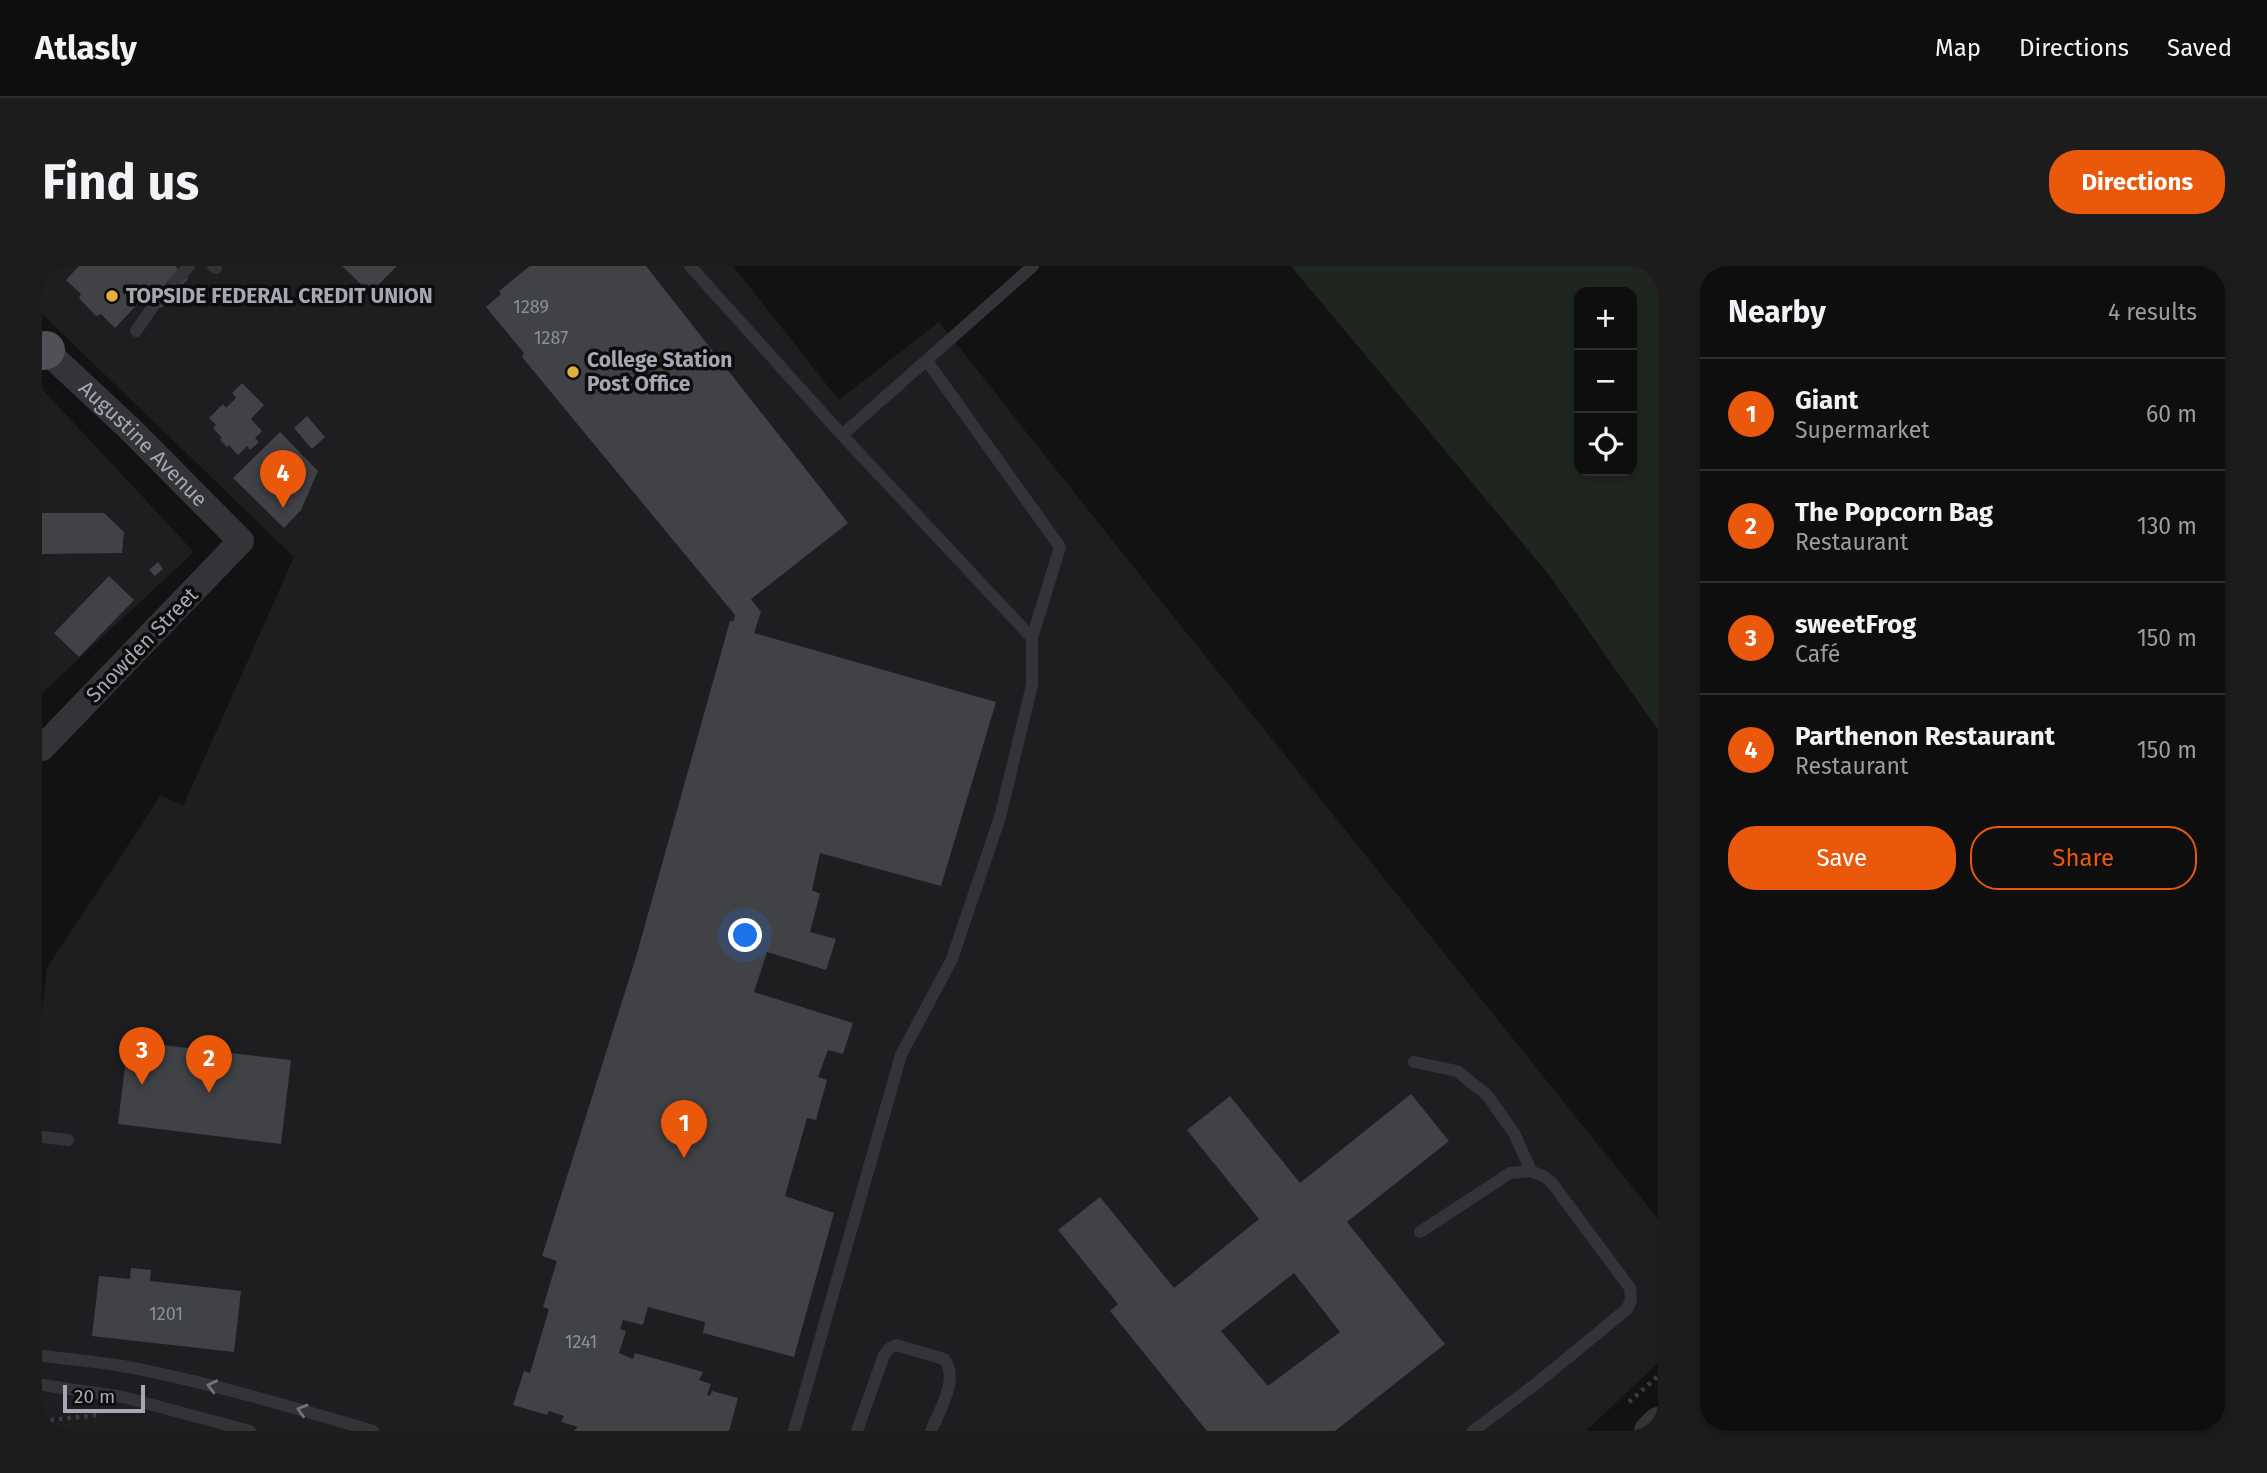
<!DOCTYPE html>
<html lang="en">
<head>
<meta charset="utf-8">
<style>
	:root { --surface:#0e0e0e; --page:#1c1c1c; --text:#f1f3f6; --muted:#9b9c9e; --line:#2e2e2e; --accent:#ea580c }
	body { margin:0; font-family:"Fira Sans",sans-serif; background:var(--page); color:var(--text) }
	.controls { position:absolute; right:21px; top:21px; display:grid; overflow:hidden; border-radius:14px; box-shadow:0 4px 10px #0003 }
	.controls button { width:63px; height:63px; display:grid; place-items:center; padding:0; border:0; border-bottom:2px solid var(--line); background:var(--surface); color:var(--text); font:35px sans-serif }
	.scale { position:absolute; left:21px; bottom:18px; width:82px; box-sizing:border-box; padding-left:7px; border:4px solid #a5a8b3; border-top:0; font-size:19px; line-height:24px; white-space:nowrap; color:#a5a8b3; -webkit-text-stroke:5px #0d0d0e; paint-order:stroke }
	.you { position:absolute; left:704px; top:670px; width:24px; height:24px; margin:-18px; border:5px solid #fff; border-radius:50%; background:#1a73e8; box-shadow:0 0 0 10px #1a73e833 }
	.badge { display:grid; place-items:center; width:46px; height:46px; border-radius:50%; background:var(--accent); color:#fff; font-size:23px; font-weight:700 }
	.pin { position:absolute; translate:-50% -58px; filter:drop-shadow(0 2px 4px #0008) }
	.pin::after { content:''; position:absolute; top:37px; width:24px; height:21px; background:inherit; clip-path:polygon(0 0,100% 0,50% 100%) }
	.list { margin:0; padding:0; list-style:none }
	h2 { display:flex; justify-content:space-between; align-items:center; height:91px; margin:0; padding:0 28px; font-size:30px }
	h2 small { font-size:23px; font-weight:400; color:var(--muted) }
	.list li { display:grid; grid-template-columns:46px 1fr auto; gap:21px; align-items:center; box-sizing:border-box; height:112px; padding:0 28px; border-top:2px solid var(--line) }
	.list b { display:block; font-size:26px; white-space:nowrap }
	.list p { margin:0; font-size:23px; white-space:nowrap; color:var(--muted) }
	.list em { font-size:23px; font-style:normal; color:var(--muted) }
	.actions { display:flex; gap:14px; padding:21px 28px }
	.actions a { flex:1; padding:16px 0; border:2px solid var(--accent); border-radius:28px; text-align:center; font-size:24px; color:var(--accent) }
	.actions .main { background:var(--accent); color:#fff }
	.icon { flex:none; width:38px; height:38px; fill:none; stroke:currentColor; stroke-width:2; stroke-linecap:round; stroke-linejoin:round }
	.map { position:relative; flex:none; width:1616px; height:1165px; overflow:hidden; border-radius:28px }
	header { display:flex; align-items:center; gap:42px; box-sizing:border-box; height:98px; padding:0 35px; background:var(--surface); border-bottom:2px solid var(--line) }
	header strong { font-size:33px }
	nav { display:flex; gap:38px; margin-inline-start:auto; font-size:24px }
	.intro { display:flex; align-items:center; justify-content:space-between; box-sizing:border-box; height:168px; padding:0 42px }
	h1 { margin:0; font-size:49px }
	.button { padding:18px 32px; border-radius:28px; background:var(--accent); color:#fff; font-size:24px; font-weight:700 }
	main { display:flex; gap:42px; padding:0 42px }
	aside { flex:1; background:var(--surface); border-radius:28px; box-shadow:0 4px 10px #0003 }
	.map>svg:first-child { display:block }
</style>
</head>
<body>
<header>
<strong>Atlasly</strong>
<nav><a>Map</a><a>Directions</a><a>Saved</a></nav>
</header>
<div class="intro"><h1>Find us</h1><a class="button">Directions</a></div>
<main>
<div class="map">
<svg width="1616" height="1165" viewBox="0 0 1616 1165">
	<rect width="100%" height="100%" fill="#121213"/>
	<!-- built -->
	<path fill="#1e1e20" d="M 0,0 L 691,0 L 797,134 L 897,56 L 1086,294 L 1616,953 L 1616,1097 L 1544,1165 L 0,1165 L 0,744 L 5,702 L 119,529 L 141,540 L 252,291 L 0,48 Z
		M 0,123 L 152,286 L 0,427 Z"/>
	<!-- green -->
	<path fill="#1f2620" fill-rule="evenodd" d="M 1249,0 L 1616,0 L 1616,464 L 1508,310 ZM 1537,26 L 1590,26 L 1590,205 L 1537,205 Z"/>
	<!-- building -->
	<path fill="#414246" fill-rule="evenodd" d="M 37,0 L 133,0 L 146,13 L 119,42 L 105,28 L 73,62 L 59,48 L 54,50 L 37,32 L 39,28 L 24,14 Z
		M 300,0 L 355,0 L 328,27 Z
		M 488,0 L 604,0 L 806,257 L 709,333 L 719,346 L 712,367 L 954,436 L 899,620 L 778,587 L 770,624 L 778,628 L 768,666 L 794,673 L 784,704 L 725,686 L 712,726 L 811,757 L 801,788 L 786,784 L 776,811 L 785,814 L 774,854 L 765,852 L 743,930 L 792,947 L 752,1091 L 661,1067 L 663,1056 L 606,1041 L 601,1059 L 581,1054 L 578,1063 L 584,1065 L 577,1087 L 591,1093 L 593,1087 L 661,1106 L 657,1114 L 669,1118 L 665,1129 L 668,1130 L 670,1125 L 696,1132 L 687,1165 L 532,1165 L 536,1161 L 519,1156 L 522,1150 L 507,1145 L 505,1149 L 471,1139 L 482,1105 L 488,1107 L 507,1043 L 501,1041 L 515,995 L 500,990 L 594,691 L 688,355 L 692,355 L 693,349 L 480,91 L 482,87 L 444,41 L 459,28 L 457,25 Z
		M 200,117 L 222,139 L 209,153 L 220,165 L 213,172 L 217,176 L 208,184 L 205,180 L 196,189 L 187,179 L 185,181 L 178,174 L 180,172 L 171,162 L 174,159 L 167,152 L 181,138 L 184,142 L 194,132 L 190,127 Z
		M 265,150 L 283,171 L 270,183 L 252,162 Z
		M 238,166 L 276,205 L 259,244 L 242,262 L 191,212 Z
		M 0,247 L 62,247 L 82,266 L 80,287 L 0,288 Z
		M 116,296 L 121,303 L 113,310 L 107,304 Z
		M 67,310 L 92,334 L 37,391 L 12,367 Z
		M 86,775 L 249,794 L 239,878 L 76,858 Z
		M 1369,828 L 1407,875 L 1305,956 L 1403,1078 L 1293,1165 L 1165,1165 L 1068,1045 L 1076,1038 L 1016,964 L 1058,931 L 1132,1022 L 1217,953 L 1145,864 L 1188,830 L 1258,917 ZM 1252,1007 L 1298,1066 L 1226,1120 L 1179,1065 Z
		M 89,1002 L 109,1004 L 108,1015 L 199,1025 L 192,1086 L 50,1070 L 57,1010 L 88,1013 Z"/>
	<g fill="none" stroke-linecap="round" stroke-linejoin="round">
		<!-- path -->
		<path stroke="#393b3f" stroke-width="4.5" stroke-dasharray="3.5 5" stroke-linecap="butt" d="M 1587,1136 L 1616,1110
			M 0,1155 L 55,1149"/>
		<!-- service -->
		<path stroke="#333438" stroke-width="12" d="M 171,0 L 174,2
			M 648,0 L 800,169 L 991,0
			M 94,65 L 112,39 L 147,0
			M 800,169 L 990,372 L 1018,281 L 885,95
			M 1372,796 L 1415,805 L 1445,829 L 1472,867 L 1489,905
			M 0,871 L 26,874
			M 1378,966 L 1468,907 L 1489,905 L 1503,911 L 1510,917 L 1588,1022 L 1589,1034 L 1585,1043 L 1495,1117 L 1431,1165
			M 0,1090 C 28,1093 58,1096 86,1101 C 169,1117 250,1141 331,1165
			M 0,1119 L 81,1131 L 208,1165
			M 752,1165 L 859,789 L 910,693 L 958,551 L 990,419 L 990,372
			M 815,1165 L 842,1089 L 848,1082 L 854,1079 L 902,1093 C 918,1112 897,1145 889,1165"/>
		<!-- minor -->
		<path stroke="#333438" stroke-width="26" id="s1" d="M 0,81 L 87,162 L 199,275 L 0,482"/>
		<!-- tertiary -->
		<path stroke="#333438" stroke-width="32" d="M 1608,1165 L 1616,1157"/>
		<!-- primary -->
		<path stroke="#505157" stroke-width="38" d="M 0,85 L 4,84"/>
	</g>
	<!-- one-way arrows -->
	<defs><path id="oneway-chevron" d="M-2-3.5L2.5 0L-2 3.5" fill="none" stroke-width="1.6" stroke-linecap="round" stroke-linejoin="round" transform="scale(1.75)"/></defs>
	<g stroke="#72747c">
		<use href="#oneway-chevron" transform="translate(170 1120) rotate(-166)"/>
		<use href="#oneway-chevron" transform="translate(260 1144) rotate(-163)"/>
	</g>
	<!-- markers -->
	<g fill="#e0b03d" stroke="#0d0d0e" stroke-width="2.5">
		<circle cx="70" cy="30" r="7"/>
		<circle cx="531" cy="106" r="7"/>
	</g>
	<g text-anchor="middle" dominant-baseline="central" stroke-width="7" stroke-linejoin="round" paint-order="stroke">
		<!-- number labels -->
		<g font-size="18" fill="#8c8e98">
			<text x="489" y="41">1289</text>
			<text x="509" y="72">1287</text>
			<text x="124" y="1048">1201</text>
			<text x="539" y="1076">1241</text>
		</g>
		<!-- poi labels -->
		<g font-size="21" font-weight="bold" fill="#a5a8b3" stroke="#0d0d0e" text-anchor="start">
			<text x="84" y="30">TOPSIDE FEDERAL CREDIT UNION</text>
			<text x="545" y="94">College Station<tspan x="545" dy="24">Post Office</tspan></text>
		</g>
		<!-- street labels -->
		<g font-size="21" fill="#a5a8b3" stroke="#0d0d0e">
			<text stroke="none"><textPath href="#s1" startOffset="140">Augustine Avenue</textPath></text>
			<text transform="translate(100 379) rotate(-46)">Snowden Street</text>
		</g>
	</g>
</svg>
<div class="controls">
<button>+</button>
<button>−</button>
<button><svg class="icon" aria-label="locate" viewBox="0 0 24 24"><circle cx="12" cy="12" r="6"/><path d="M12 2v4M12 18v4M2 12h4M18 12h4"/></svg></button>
</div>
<div class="scale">20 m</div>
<div class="you"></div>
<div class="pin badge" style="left:642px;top:892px">1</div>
<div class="pin badge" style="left:167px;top:827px">2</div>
<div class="pin badge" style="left:100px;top:819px">3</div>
<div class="pin badge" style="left:241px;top:242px">4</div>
</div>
<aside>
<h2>Nearby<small>4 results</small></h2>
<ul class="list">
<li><span class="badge">1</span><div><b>Giant</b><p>Supermarket</p></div><em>60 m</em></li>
<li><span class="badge">2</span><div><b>The Popcorn Bag</b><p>Restaurant</p></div><em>130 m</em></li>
<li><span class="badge">3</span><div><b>sweetFrog</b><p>Café</p></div><em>150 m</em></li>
<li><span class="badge">4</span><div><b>Parthenon Restaurant</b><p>Restaurant</p></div><em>150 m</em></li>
</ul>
<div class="actions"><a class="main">Save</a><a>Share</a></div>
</aside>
</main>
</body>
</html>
